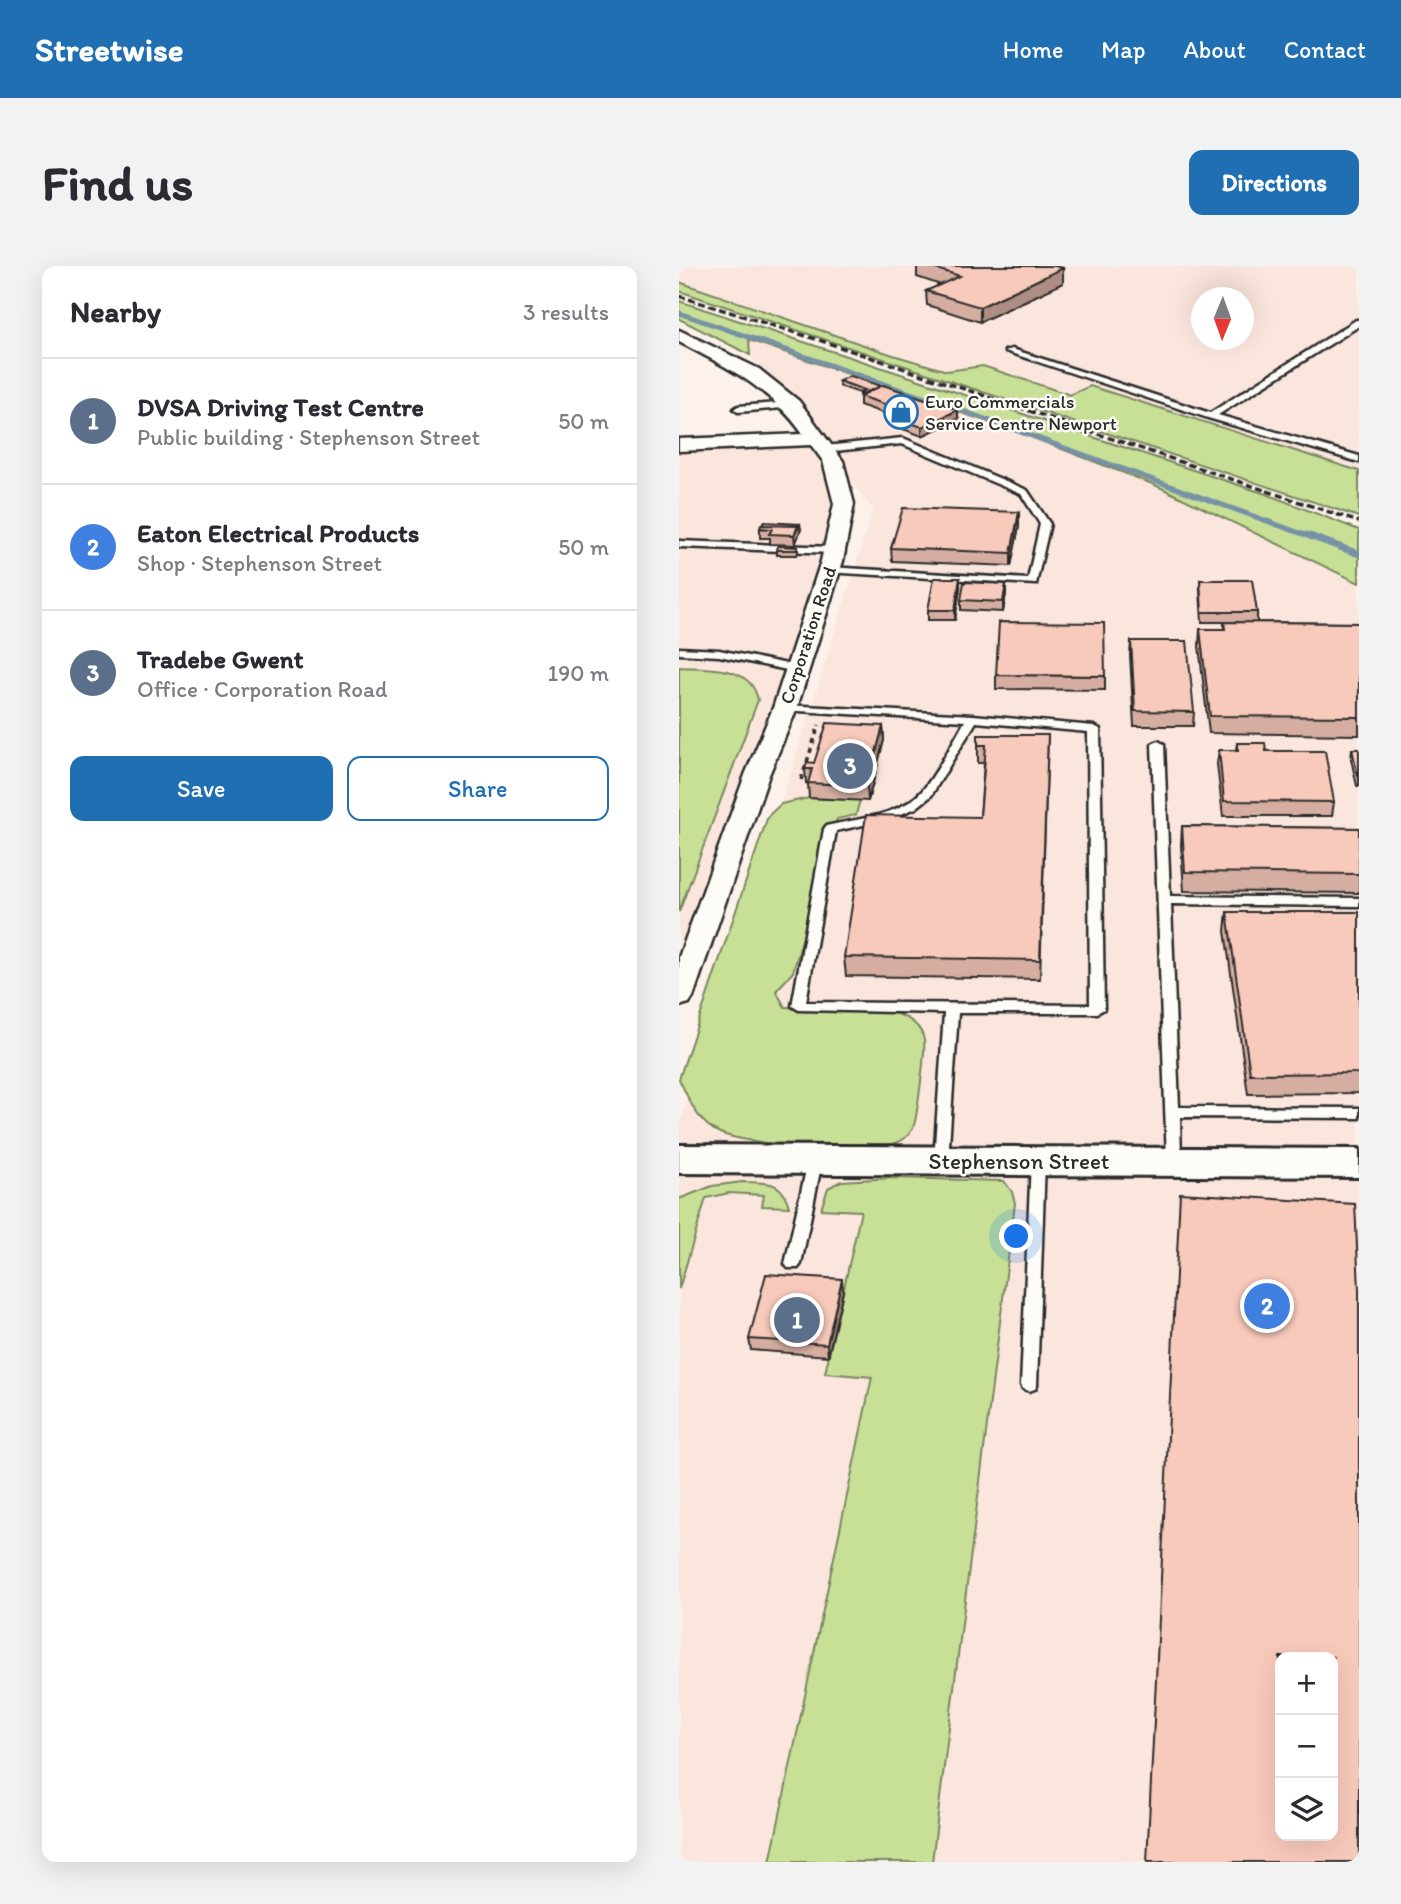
<!DOCTYPE html>
<html lang="en">
<head>
<meta charset="utf-8">
<style>
	:root { --surface:#fff; --page:#f2f2f3; --text:#2b2b33; --muted:#7c7c81; --line:#e1e1e2; --accent:#1f6fb2 }
	body { margin:0; font-family:Itim,sans-serif; background:var(--page); color:var(--text) }
	.controls { position:absolute; right:21px; bottom:21px; display:grid; overflow:hidden; border-radius:14px; box-shadow:0 7px 28px #0002 }
	.controls button { width:63px; height:63px; display:grid; place-items:center; padding:0; border:0; border-bottom:2px solid var(--line); background:var(--surface); color:var(--text); font:35px sans-serif }
	.compass { position:absolute; left:512px; top:21px; width:63px; height:63px; border-radius:50%; background:var(--surface); box-shadow:0 7px 28px #0002; rotate:181deg }
	.you { position:absolute; left:338px; top:971px; width:24px; height:24px; margin:-18px; border:5px solid #fff; border-radius:50%; background:#1a73e8; box-shadow:0 0 0 10px #1a73e833 }
	.badge { display:grid; place-items:center; width:46px; height:46px; border-radius:50%; background:var(--accent); color:#fff; font-size:23px; font-weight:700 }
	.pin { position:absolute; translate:-50% -50%; border:4px solid #fff; box-shadow:0 2px 7px #0006 }
	.list { margin:0; padding:0; list-style:none }
	h2 { display:flex; justify-content:space-between; align-items:center; height:91px; margin:0; padding:0 28px; font-size:30px }
	h2 small { font-size:23px; font-weight:400; color:var(--muted) }
	.list li { display:grid; grid-template-columns:46px 1fr auto; gap:21px; align-items:center; box-sizing:border-box; height:126px; padding:0 28px; border-top:2px solid var(--line) }
	.list b { display:block; font-size:26px; white-space:nowrap }
	.list p { margin:0; font-size:23px; white-space:nowrap; color:var(--muted) }
	.list em { font-size:23px; font-style:normal; color:var(--muted) }
	.actions { display:flex; gap:14px; padding:21px 28px }
	.actions a { flex:1; padding:16px 0; border:2px solid var(--accent); border-radius:14px; text-align:center; font-size:24px; color:var(--accent) }
	.actions .main { background:var(--accent); color:#fff }
	.icon { flex:none; width:38px; height:38px; fill:none; stroke:currentColor; stroke-width:2; stroke-linecap:round; stroke-linejoin:round }
	.map { position:relative; flex:none; width:680px; height:1596px; overflow:hidden; border-radius:14px }
	header { display:flex; align-items:center; gap:42px; box-sizing:border-box; height:98px; padding:0 35px; background:var(--accent); color:#fff }
	header strong { font-size:33px }
	nav { display:flex; gap:38px; margin-inline-start:auto; font-size:24px }
	.intro { display:flex; align-items:center; justify-content:space-between; box-sizing:border-box; height:168px; padding:0 42px }
	h1 { margin:0; font-size:49px }
	.button { padding:18px 32px; border-radius:14px; background:var(--accent); color:#fff; font-size:24px; font-weight:700 }
	main { display:flex; gap:42px; padding:0 42px }
	aside { flex:1; background:var(--surface); border-radius:14px; box-shadow:0 7px 28px #0002 }
	.map>svg:first-child { display:block }
</style>
</head>
<body>
<header>
<strong>Streetwise</strong>
<nav><a>Home</a><a>Map</a><a>About</a><a>Contact</a></nav>
</header>
<div class="intro"><h1>Find us</h1><a class="button">Directions</a></div>
<main>
<aside>
<h2>Nearby<small>3 results</small></h2>
<ul class="list">
<li><span class="badge" style="background:#5c6f8a">1</span><div><b>DVSA Driving Test Centre</b><p>Public building · Stephenson Street</p></div><em>50 m</em></li>
<li><span class="badge" style="background:#3f7fe0">2</span><div><b>Eaton Electrical Products</b><p>Shop · Stephenson Street</p></div><em>50 m</em></li>
<li><span class="badge" style="background:#5c6f8a">3</span><div><b>Tradebe Gwent</b><p>Office · Corporation Road</p></div><em>190 m</em></li>
</ul>
<div class="actions"><a class="main">Save</a><a>Share</a></div>
</aside>
<div class="map">
<svg width="680" height="1596" viewBox="0 0 680 1596">
	<rect width="100%" height="100%" fill="#fcf2eb"/>
	<filter id="ink" filterUnits="userSpaceOnUse"><feTurbulence type="fractalNoise" baseFrequency=".0143" numOctaves="2"/><feDisplacementMap in="SourceGraphic" scale="14" xChannelSelector="R" yChannelSelector="G"/><feConvolveMatrix kernelMatrix="1 2 1 2 8 2 1 2 1" color-interpolation-filters="sRGB"/></filter>
	<g filter="url(#ink)">
		<!-- built -->
		<path fill="#fbe6dd" fill-rule="evenodd" d="M 0,0 L 680,0 L 680,204 L 411,120 L 391,129 L 305,100 L 268,105 L 214,89 L 0,16 ZM 522,32 L 564,32 L 564,74 L 522,74 Z
			M 70,74 L 344,168 L 476,219 L 680,316 L 680,1596 L 0,1596 L 0,862 L 194,244 L 152,191 L 165,238 L 0,731 L 0,179 L 137,173 L 71,89 ZM 601,1391 L 654,1391 L 654,1570 L 601,1570 Z"/>
		<!-- green -->
		<path fill="#c7e096" stroke="#798660" stroke-width="2" d="M 0,16 L 214,89 L 268,105 L 304,100 L 391,129 L 411,120 L 680,205 L 680,251 L 0,25 Z
			M 0,35 L 587,228 L 680,264 L 680,317 L 476,219 L 344,168 L 70,74 L 71,89 L 0,53 Z
			M 0,401 C 28,403 72,398 79,434 L 0,646 Z
			M 130,532 L 181,534 L 177,549 L 158,553 L 114,706 L 97,725 L 106,741 L 215,747 C 228,751 242,759 245,774 C 247,782 238,850 235,859 C 234,863 229,870 226,872 C 203,892 69,879 41,867 C 18,857 10,833 0,813 L 89,550 L 102,538 Z
			M 214,912 L 325,915 L 333,926 L 336,937 L 253,1596 L 91,1596 L 193,1111 L 146,1107 L 182,945 L 142,943 L 149,922 L 162,915 Z
			M 63,916 C 88,917 103,913 110,941 L 83,940 L 85,929 L 50,927 L 27,932 L 0,1023 L 0,933 L 33,920 Z"/>
		<g fill="none" stroke-linecap="round" stroke-linejoin="round">
			<!-- stream-far1 -->
			<path stroke="#7892a5" stroke-width="5" d="M 0,47 L 281,144 L 632,271"/>
			<!-- stream -->
			<path stroke="#7892a5" stroke-width="7" d="M 628,269 L 680,288"/>
			<!-- lane casing -->
			<g stroke="#2b2b2b" stroke-width="5">
				<path id="lane" d="M 677,54 L 680,54 L 680,60 L 539,149 L 680,190 L 680,196 L 529,152 L 326,85 L 333,83 L 531,147 Z
					M 113,136 L 116,137 L 116,141 L 59,146 L 55,143 L 59,140 Z
					M 224,172 L 348,224 L 371,258 L 357,318 L 146,306 L 145,304 L 150,301 L 349,313 L 361,258 L 342,228 L 223,178 L 146,186 L 141,183 L 146,180 Z
					M 0,275 L 155,281 L 160,284 L 155,287 L 0,281 Z
					M 0,382 L 40,384 L 118,400 L 123,403 L 118,406 L 40,390 L 0,388 Z
					M 106,439 L 294,449 L 415,460 L 421,463 L 425,743 L 418,747 L 279,747 L 269,894 L 267,898 L 257,898 L 255,894 L 265,747 L 120,744 L 113,740 L 145,563 L 147,560 C 177,553 221,550 243,525 C 257,509 275,474 286,455 L 102,444 L 102,440 ZM 297,456 L 409,466 L 411,739 L 127,736 L 157,565 L 207,554 L 237,542 L 252,530 Z
					M 479,475 L 485,478 L 491,630 L 680,632 L 680,640 L 492,638 L 500,841 L 680,842 L 680,852 L 501,851 L 502,895 L 495,900 L 488,895 L 473,478 Z
					M 136,890 L 143,895 L 122,998 L 119,1002 L 109,1002 L 106,998 L 129,895 Z
					M 359,890 L 366,895 L 358,1119 L 356,1123 L 350,1125 L 344,1123 L 342,1119 L 352,895 Z"/>
			</g>
			<!-- street casing -->
			<g stroke="#2b2b2b" stroke-width="5">
				<path id="street" d="M 0,64 L 80,103 L 120,135 L 164,195 L 175,238 L 164,295 L 118,442 L 90,509 L 14,731 L 10,737 L 0,740 L 0,691 L 66,509 L 94,442 L 142,295 L 155,238 L 144,195 L 132,179 L 0,185 L 0,173 L 124,168 C 90,121 50,102 0,76 Z"/>
			</g>
			<!-- secondary casing -->
			<g stroke="#2b2b2b" stroke-width="6">
				<path id="secondary" d="M 0,879 L 680,883 L 680,911 L 0,907 Z"/>
			</g>
			<!-- path -->
			<path stroke="#2b2b2b" stroke-width="3.5" stroke-dasharray="5 4.5" stroke-linecap="butt" d="M 122,514 L 140,459"/>
			<!-- lane -->
			<use href="#lane" fill="#fdfcf7" fill-rule="evenodd"/>
			<!-- street -->
			<use href="#street" fill="#fdfcf7" fill-rule="evenodd"/>
			<!-- secondary -->
			<use href="#secondary" fill="#fdfcf7" fill-rule="evenodd"/>
			<!-- rail -->
			<path stroke="#2b2b2b" stroke-width="3.5" stroke-dasharray="7 3.5" stroke-linecap="butt" d="M 0,30 L 146,76 L 680,256"/>
		</g>
		<!-- wall -->
		<path fill="#d5aea1" stroke="#2b2b2b" stroke-width="2" d="M 238,0 L 376,0 L 384,2 L 384,17 L 301,56 L 248,39 L 247,25 L 262,19 L 238,11 Z
			M 160,115 L 279,153 L 243,170 L 224,163 L 224,154 L 181,139 L 181,127 L 160,120 Z
			M 340,260 L 332,300 L 213,295 L 212,282 Z
			M 81,262 L 122,263 L 116,279 L 91,278 L 91,272 L 81,272 Z
			M 119,281 L 119,286 L 118,289 L 98,289 L 98,284 Z
			M 521,314 L 578,346 L 578,356 L 680,357 L 680,469 L 530,467 L 520,380 L 521,363 L 545,363 L 545,356 L 523,356 L 521,324 Z
			M 281,322 L 276,354 L 249,354 L 249,344 Z
			M 327,327 L 324,346 L 282,344 L 282,334 Z
			M 452,375 L 515,446 L 514,460 L 455,460 L 451,389 Z
			M 317,409 L 426,410 L 426,424 L 317,423 Z
			M 204,460 L 205,474 L 189,535 L 130,532 L 129,518 L 127,517 L 126,503 Z
			M 369,469 L 361,713 L 167,710 L 165,691 L 301,551 L 305,497 L 299,497 L 299,479 Z
			M 558,477 L 587,485 L 655,536 L 653,550 L 544,550 L 538,498 L 540,484 L 557,484 Z
			M 673,483 L 680,483 L 680,520 L 678,520 L 672,493 Z
			M 503,560 L 680,562 L 680,627 L 505,625 L 502,579 Z
			M 548,646 L 680,646 L 680,827 L 569,828 L 546,665 Z
			M 164,1025 L 149,1090 L 72,1084 L 70,1073 Z"/>
		<!-- shaded-wall -->
		<path fill="#ae8d83" stroke="#2b2b2b" stroke-width="2" d="M 384,2 L 384,17 L 301,56 L 301,41 Z
			M 279,144 L 279,153 L 243,170 L 243,161 Z
			M 340,246 L 340,260 L 332,300 L 332,287 Z
			M 121,258 L 122,263 L 116,279 L 115,269 L 119,260 Z
			M 281,312 L 281,322 L 276,354 L 276,344 Z
			M 327,318 L 327,327 L 324,346 L 324,336 Z
			M 204,460 L 205,474 L 189,535 L 188,520 Z
			M 163,1013 L 164,1025 L 149,1090 L 148,1078 Z"/>
		<!-- building -->
		<path fill="#f8cabb" stroke="#2b2b2b" stroke-width="2" fill-rule="evenodd" d="M 247,0 L 376,0 L 384,2 L 301,41 L 247,25 L 281,10 Z
			M 171,110 L 202,120 L 181,129 L 185,128 L 181,126 L 186,124 L 160,115 Z
			M 204,119 L 279,144 L 243,161 L 223,154 L 235,148 L 181,130 Z
			M 224,242 L 340,246 L 332,287 L 212,282 Z
			M 84,256 L 121,258 L 119,264 L 119,260 L 84,259 Z
			M 82,259 L 119,260 L 115,269 L 90,268 L 93,263 L 81,262 Z
			M 99,280 L 119,281 L 118,284 L 98,284 Z
			M 255,312 L 281,312 L 276,344 L 249,344 Z
			M 521,314 L 573,314 L 578,346 L 523,346 Z
			M 285,316 L 327,318 L 324,336 L 282,334 Z
			M 320,356 L 425,357 L 426,410 L 317,409 Z
			M 545,356 L 680,357 L 680,451 L 531,450 L 521,363 L 546,363 Z
			M 452,375 L 508,375 L 515,446 L 456,445 Z
			M 148,457 L 204,460 L 188,520 L 129,517 L 133,503 L 126,503 L 128,496 L 135,497 Z
			M 299,469 L 369,469 L 361,694 L 165,691 L 187,549 L 301,551 L 307,479 L 299,479 Z
			M 558,477 L 586,477 L 587,485 L 646,485 L 655,536 L 545,535 L 540,484 L 559,484 Z
			M 673,483 L 680,483 L 680,510 L 679,510 Z
			M 503,560 L 680,562 L 680,608 L 506,606 Z
			M 548,646 L 680,646 L 680,807 L 571,808 Z
			M 501,927 L 676,938 L 680,1024 L 680,1596 L 468,1596 ZM 601,1391 L 654,1391 L 654,1570 L 601,1570 Z
			M 87,1008 L 163,1013 L 148,1078 L 70,1073 Z"/>
	</g>
	<!-- icons -->
	<defs>
		<g id="shop-ring" transform="scale(1.75)"><circle r="9.5" fill="#fdfcf7" stroke="#1f6fb2" stroke-width="1.5"/><path d="M-5-2.5h2.3a2.7 3.5 0 0 1 5.4 0H5L5.5 6h-11ZM-1.5-2.5h3a1.5 2.3 0 0 0-3 0Z" fill="#1f6fb2"/></g>
	</defs>
	<g fill-rule="evenodd">
		<use href="#shop-ring" x="222" y="146"/>
	</g>
	<g text-anchor="middle" dominant-baseline="central" stroke-width="5" stroke-linejoin="round" paint-order="stroke">
		<!-- far-poi labels -->
		<g font-size="19" fill="#2b2b2b" stroke="#fdfcf7" text-anchor="start">
			<text x="246" y="135">Euro Commercials<tspan x="246" dy="22">Service Centre Newport</tspan></text>
		</g>
		<!-- far-street labels -->
		<g font-size="19" fill="#2b2b2b" stroke="#fdfcf7">
			<text transform="translate(129 369) rotate(-72)">Corporation Road</text>
		</g>
		<!-- street labels -->
		<g font-size="23" fill="#2b2b2b" stroke="#fdfcf7">
			<text x="340" y="895">Stephenson Street</text>
		</g>
	</g>
</svg>
<div class="controls">
<button>+</button>
<button>−</button>
<button><svg class="icon" aria-label="layers" viewBox="0 0 24 24"><path d="M12 4l9 5-9 5-9-5zM3 14l9 5 9-5"/></svg></button>
</div>
<svg class="compass" viewBox="-18 -18 36 36"><path d="M0-13l5 13h-10z" fill="#e53935"/><path d="M0 13l5-13h-10z" fill="#7c7c81"/></svg>
<div class="you"></div>
<div class="pin badge" style="left:118px;top:1054px;background:#5c6f8a">1</div>
<div class="pin badge" style="left:588px;top:1040px;background:#3f7fe0">2</div>
<div class="pin badge" style="left:171px;top:500px;background:#5c6f8a">3</div>
</div>
</main>
</body>
</html>
